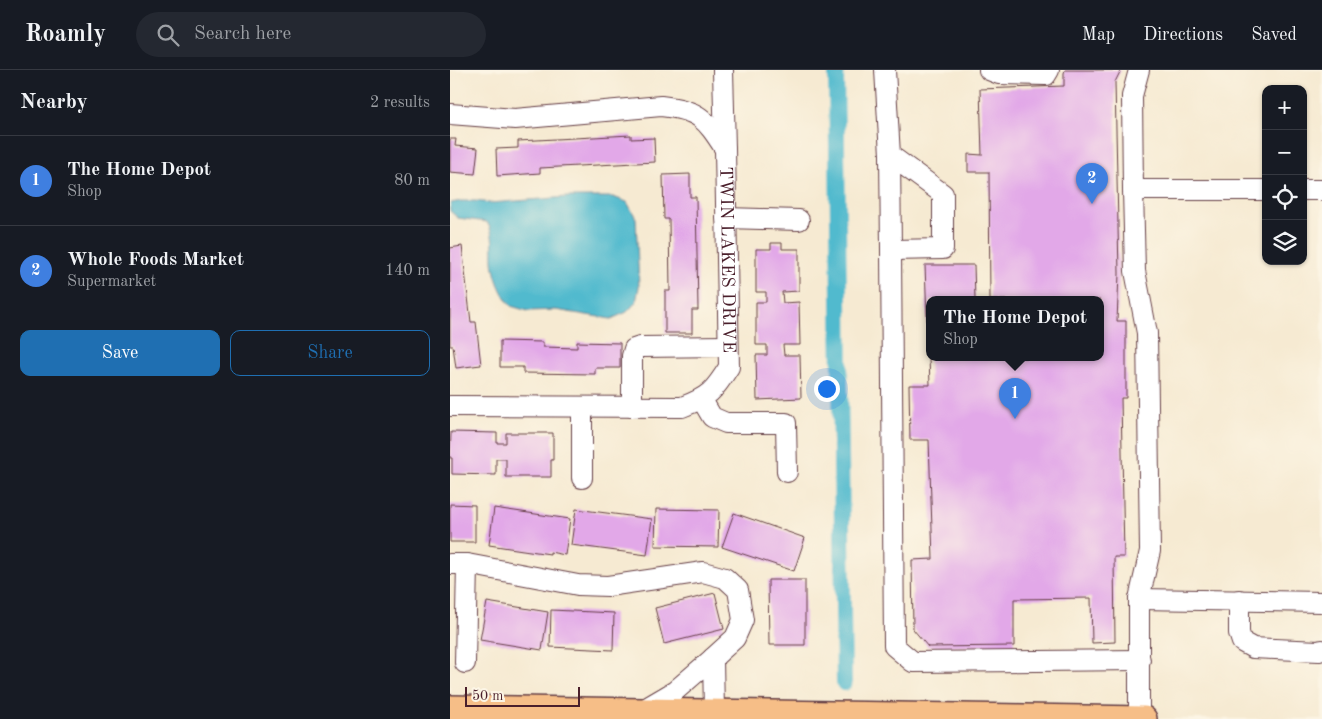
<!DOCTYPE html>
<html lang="en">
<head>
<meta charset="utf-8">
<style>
	:root { --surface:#171b24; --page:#242831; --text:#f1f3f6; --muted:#9ea1a6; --line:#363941; --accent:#1f6fb2 }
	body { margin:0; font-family:"Old Standard TT",serif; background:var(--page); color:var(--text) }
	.controls { position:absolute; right:15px; top:15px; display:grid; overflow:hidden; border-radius:10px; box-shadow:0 1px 4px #0004 }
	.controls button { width:45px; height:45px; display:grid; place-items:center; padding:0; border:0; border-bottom:1px solid var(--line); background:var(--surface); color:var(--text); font:25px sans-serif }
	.scale { position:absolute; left:15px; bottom:12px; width:115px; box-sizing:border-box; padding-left:5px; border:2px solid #4a1f2b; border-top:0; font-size:14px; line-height:18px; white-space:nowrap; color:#4a1f2b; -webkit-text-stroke:4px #fcf5e5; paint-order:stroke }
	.you { position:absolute; left:376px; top:318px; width:18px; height:18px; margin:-12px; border:4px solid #fff; border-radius:50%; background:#1a73e8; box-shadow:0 0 0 8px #1a73e833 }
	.badge { display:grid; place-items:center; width:32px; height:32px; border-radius:50%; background:var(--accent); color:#fff; font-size:16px; font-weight:700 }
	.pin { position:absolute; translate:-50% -41px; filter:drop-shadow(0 1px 2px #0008) }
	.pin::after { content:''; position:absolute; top:26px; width:18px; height:15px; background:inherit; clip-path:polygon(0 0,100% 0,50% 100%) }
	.popup { position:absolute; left:476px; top:226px; width:178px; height:65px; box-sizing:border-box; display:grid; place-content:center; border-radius:10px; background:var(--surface); filter:drop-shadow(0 1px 4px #0005); font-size:16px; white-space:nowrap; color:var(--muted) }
	.popup b { font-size:19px; color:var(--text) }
	.popup::after { content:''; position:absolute; left:50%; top:100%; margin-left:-10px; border:10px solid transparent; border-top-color:var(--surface) }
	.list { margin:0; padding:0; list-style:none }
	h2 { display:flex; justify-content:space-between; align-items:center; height:65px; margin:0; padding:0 20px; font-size:21px }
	h2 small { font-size:16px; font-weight:400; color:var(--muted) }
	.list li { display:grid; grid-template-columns:32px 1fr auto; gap:15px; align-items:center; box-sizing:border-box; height:90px; padding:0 20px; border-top:1px solid var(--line) }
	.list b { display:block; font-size:19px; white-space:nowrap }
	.list p { margin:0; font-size:16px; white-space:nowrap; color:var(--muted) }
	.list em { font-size:16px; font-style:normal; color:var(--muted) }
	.actions { display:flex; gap:10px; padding:15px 20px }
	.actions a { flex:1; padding:11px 0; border:1px solid var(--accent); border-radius:10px; text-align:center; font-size:18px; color:var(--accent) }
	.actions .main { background:var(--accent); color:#fff }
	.icon { flex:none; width:28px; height:28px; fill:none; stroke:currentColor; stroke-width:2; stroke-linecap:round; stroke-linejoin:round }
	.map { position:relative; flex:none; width:872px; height:649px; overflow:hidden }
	header { display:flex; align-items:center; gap:30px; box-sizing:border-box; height:70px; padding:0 25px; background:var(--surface); border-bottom:1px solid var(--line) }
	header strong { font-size:24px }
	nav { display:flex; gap:28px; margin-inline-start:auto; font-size:18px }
	.search { width:350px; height:45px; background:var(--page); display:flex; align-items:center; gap:12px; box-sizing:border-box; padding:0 18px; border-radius:28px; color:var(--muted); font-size:19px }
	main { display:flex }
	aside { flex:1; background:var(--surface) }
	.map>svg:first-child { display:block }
</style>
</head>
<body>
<header>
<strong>Roamly</strong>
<div class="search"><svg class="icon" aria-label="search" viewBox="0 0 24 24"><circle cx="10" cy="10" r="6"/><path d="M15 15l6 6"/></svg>Search here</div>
<nav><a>Map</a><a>Directions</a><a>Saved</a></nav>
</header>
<main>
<aside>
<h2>Nearby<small>2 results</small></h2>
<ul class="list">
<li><span class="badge" style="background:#3f7fe0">1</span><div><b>The Home Depot</b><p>Shop</p></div><em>80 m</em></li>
<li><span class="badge" style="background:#3f7fe0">2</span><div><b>Whole Foods Market</b><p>Supermarket</p></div><em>140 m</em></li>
</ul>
<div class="actions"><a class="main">Save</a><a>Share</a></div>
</aside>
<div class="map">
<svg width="872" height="649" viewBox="0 0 872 649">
	<rect width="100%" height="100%" fill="#fcf5e5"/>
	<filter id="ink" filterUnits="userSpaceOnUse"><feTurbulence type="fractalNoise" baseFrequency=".02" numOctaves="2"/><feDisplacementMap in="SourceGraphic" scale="10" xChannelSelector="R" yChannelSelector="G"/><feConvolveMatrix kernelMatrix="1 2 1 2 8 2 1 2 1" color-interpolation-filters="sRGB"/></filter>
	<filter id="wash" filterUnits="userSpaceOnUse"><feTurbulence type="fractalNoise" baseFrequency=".0096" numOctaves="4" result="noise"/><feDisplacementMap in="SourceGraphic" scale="20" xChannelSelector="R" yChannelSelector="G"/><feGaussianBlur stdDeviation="1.12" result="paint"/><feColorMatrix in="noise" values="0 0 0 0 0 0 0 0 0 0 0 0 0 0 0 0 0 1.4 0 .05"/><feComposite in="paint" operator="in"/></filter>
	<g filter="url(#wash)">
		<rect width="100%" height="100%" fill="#f6ead2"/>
		<!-- water -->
		<path fill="#51bace" stroke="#4e6c7c" d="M 118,127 L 163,127 L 177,132 L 186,148 L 189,217 L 186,232 L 177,242 L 161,249 L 106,240 L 78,241 L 61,236 C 51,223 45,209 43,192 C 42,177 45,166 37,152 L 8,148 L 0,141 L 1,133 L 11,131 L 26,131 L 40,133 Z"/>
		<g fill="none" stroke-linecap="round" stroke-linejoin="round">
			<!-- canal -->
			<path stroke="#51bace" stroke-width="16" d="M 386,0 L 394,613"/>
		</g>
		<g id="blocks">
			<!-- building -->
			<path fill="#e2a8e8" d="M 615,0 L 671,0 L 665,12 L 669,204 L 667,251 L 676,251 L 676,328 L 671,328 L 674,487 L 664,487 L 665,572 L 642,573 L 641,528 L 564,529 L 564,576 L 478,577 L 463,559 L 462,490 L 483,489 L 479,370 L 460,370 L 459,315 L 480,315 L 479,288 L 650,288 L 650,230 L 540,230 L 539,102 L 518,102 L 518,84 L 532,85 L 530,19 L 614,16 L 614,3 Z
				M 181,65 L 181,69 L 204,68 L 205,92 L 90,98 L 90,103 L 47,106 L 46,79 L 68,78 L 68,71 Z
				M 0,69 L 6,69 L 5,76 L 28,78 L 25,104 L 0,102 Z
				M 240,104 L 240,127 L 246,127 L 248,240 L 242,240 L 242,263 L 215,263 L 215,221 L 220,221 L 219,149 L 214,149 L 213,105 Z
				M 321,173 L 332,173 L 332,179 L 349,179 L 349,221 L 332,222 L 333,233 L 349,232 L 350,275 L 333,275 L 334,285 L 350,285 L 351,328 L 307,330 L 306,285 L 317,285 L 317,275 L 306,275 L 306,232 L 316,232 L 316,222 L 306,222 L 306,179 L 321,179 Z
				M 12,176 L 21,252 L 26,252 L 31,295 L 6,298 L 3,276 L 0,276 L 0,178 Z
				M 475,195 L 524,195 L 525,230 L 480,230 L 480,277 L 478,277 Z
				M 50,271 L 93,272 L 93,277 L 127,278 L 127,272 L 170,273 L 170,298 L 145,298 L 145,304 L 73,303 L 73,297 L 50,297 Z
				M 1,362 L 47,363 L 47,373 L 56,373 L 56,363 L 103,363 L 103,390 L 101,390 L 101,407 L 56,407 L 56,389 L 46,389 L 46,405 L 2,404 L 2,388 L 0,388 Z
				M 0,434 L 25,435 L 25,472 L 0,472 Z
				M 44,438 L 120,449 L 115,485 L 100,482 L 100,484 L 39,475 Z
				M 126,439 L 202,449 L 197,485 L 121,475 Z
				M 206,439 L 269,440 L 268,477 L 205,476 Z
				M 284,443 L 355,468 L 344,501 L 272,477 Z
				M 318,510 L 355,510 L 355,575 L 319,575 Z
				M 265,523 L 274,559 L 214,574 L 205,538 Z
				M 37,532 L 98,542 L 92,580 L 30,570 Z
				M 101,540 L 164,543 L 163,580 L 100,577 Z"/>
		</g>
	</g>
	<g filter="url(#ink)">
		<use href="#blocks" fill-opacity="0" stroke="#643d44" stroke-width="1"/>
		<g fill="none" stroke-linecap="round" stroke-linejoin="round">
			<!-- minor casing -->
			<g stroke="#643d44" stroke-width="22">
				<g id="minor">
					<path d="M 273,0 L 275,79"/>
					<path d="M 435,0 L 440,85 L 441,180 L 493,179 L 493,124 L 440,85"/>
					<path d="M 539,0 L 549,4 L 596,5 L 599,0"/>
					<path d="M 689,0 L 682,26 L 683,120 L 685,201 L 697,263 L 700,481 L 689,529 L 689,649"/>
					<path id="s1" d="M 0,44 L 65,49 L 211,36 C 249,40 255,48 275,79 L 279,297 C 264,321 259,327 232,337 L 0,336"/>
					<path d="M 683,120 L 816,120"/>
					<path d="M 853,120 L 872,120"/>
					<path d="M 276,148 L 349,150"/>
					<path d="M 441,180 L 444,576 L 463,592 L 690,590"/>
					<path d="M 252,330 L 262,347 L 276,353 L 336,353 L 337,402"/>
					<path d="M 182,337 L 182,286 L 184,279 L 190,277 L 278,276"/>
					<path d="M 132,408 L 132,337"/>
					<path d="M 0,494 L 17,494 L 128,515 L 158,516 L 253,502 L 275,508 L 288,520 L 293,550 L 285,568 L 263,588"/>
					<path d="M 689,529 L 872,532"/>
					<path d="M 789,530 L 789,563 L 792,572 L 803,578 L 869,581 L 872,580"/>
					<path d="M 15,593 L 17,494"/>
					<path d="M 191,641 L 225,621 L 263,588 L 264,642"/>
				</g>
			</g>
			<!-- major casing -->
			<g stroke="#643d44" stroke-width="28">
				<path id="major" d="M 0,638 L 694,649"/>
			</g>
			<!-- minor -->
			<use href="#minor" stroke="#fff" stroke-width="20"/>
			<!-- major -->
			<use href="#major" stroke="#f6be87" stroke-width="25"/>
		</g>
	</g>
	<g text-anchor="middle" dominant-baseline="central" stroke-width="4" stroke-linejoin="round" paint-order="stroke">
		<!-- street labels -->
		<g font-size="18" fill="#4a1f2b" stroke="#fcf5e5">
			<text stroke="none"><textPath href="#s1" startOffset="404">TWIN LAKES DRIVE</textPath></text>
		</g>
	</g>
</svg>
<div class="controls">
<button>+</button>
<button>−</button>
<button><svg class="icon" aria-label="locate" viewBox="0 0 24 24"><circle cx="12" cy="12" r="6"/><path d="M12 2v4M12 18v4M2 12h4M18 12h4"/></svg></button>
<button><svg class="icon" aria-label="layers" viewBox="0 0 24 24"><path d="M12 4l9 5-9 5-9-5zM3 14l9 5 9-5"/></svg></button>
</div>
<div class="scale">50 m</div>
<div class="you"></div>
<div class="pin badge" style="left:565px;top:349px;background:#3f7fe0">1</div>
<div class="popup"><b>The Home Depot</b>Shop</div>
<div class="pin badge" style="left:642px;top:134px;background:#3f7fe0">2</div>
</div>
</main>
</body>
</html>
